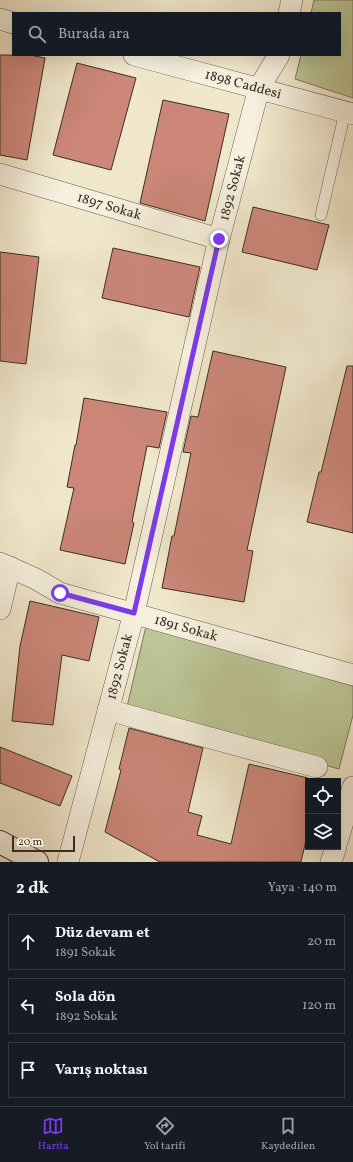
<!DOCTYPE html>
<html lang="tr">
<head>
<meta charset="utf-8">
<style>
	:root { --surface:#171b24; --page:#242831; --text:#f1f3f6; --muted:#9ea1a6; --line:#363941; --accent:#7c3aed }
	body { margin:0; font-family:Vollkorn,serif; background:var(--page); color:var(--text) }
	.controls { position:absolute; right:12px; bottom:12px; display:grid; overflow:hidden; border-radius:0px; box-shadow:0 4px 16px #0002 }
	.controls button { width:36px; height:36px; display:grid; place-items:center; padding:0; border:0; border-bottom:1px solid var(--line); background:var(--surface); color:var(--text); font:20px sans-serif }
	.scale { position:absolute; left:12px; bottom:10px; width:63px; box-sizing:border-box; padding-left:4px; border:2px solid #392f25; border-top:0; font-size:11px; line-height:14px; white-space:nowrap; color:#392f25; -webkit-text-stroke:3px #f6f0de; paint-order:stroke }
	.stop { position:absolute; width:12px; height:12px; margin:-9px; border:3px solid #7c3aed; border-radius:50%; background:#fff }
	.stop.end { background:#7c3aed; border-color:#fff; box-shadow:0 1px 4px #0008 }
	.list { margin:0; padding:0; list-style:none }
	h2 { display:flex; justify-content:space-between; align-items:center; height:52px; margin:0; padding:0 16px; font-size:17px }
	h2 small { font-size:13px; font-weight:400; color:var(--muted) }
	.list li { display:grid; grid-template-columns:26px 1fr auto; gap:12px; align-items:center; box-sizing:border-box; height:56px; margin:0 8px 8px; padding:0 8px; border:1px solid var(--line); border-radius:0px }
	.list b { display:block; font-size:15px; white-space:nowrap }
	.list p { margin:0; font-size:13px; white-space:nowrap; color:var(--muted) }
	.list em { font-size:13px; font-style:normal; color:var(--muted) }
	.icon { flex:none; width:22px; height:22px; fill:none; stroke:currentColor; stroke-width:2; stroke-linecap:round; stroke-linejoin:round }
	.map { position:relative; flex:none; width:353px; height:862px; overflow:hidden }
	.search { position:absolute; background:var(--surface); box-shadow:0 4px 16px #0002; left:12px; right:12px; top:12px; height:44px; display:flex; align-items:center; gap:10px; box-sizing:border-box; padding:0 14px; border-radius:0px; color:var(--muted); font-size:15px }
	.sheet { height:244px; background:var(--surface) }
	nav { display:flex; justify-content:space-around; align-items:center; box-sizing:border-box; height:56px; border-top:1px solid var(--line); background:var(--surface); font-size:11px; color:var(--muted) }
	nav a { display:grid; justify-items:center; gap:2px }
	nav .on { color:var(--accent) }
	.map>svg:first-child { display:block }
</style>
</head>
<body>
<div class="map">
<svg width="353" height="862" viewBox="0 0 353 862">
	<rect width="100%" height="100%" fill="#f1e8cc"/>
	<filter id="stains"><feTurbulence type="fractalNoise" baseFrequency=".005" numOctaves="4"/><feColorMatrix values="0 0 0 0 .2 0 0 0 0 .09 0 0 0 0 .02 0 0 0 .5 -.17"/></filter>
	<radialGradient id="worn" r=".72"><stop offset=".6" stop-color="#630" stop-opacity="0"/><stop offset="1" stop-color="#630" stop-opacity=".3"/></radialGradient>
	<!-- green -->
	<path fill="#bcc596" stroke="#7a7a5e" d="M 314,0 L 353,0 L 353,98 L 295,79 L 301,55 L 340,55 L 340,13 L 311,13 Z
		M 146,626 L 353,686 L 353,715 L 339,769 L 126,711 Z"/>
	<!-- building -->
	<path fill="#cc8779" stroke="#392f25" d="M 0,55 L 30,55 L 45,58 L 27,160 L 0,155 Z
		M 77,63 L 136,78 L 111,170 L 53,155 Z
		M 163,100 L 229,114 L 205,221 L 140,203 Z
		M 253,207 L 329,225 L 317,270 L 242,252 Z
		M 113,248 L 200,267 L 189,317 L 102,298 Z
		M 0,252 L 39,257 L 26,364 L 0,361 Z
		M 213,351 L 286,367 L 247,550 L 253,551 L 244,602 L 162,588 L 172,536 L 174,536 L 191,453 L 183,452 L 191,416 L 198,417 Z
		M 347,366 L 353,366 L 353,533 L 307,522 L 319,472 L 321,472 Z
		M 84,398 L 167,412 L 159,448 L 147,446 L 132,522 L 134,523 L 125,564 L 60,550 L 74,488 L 67,487 L 75,445 L 76,445 Z
		M 30,601 L 99,617 L 89,661 L 62,655 L 53,725 L 12,721 L 20,646 Z
		M 129,728 L 203,748 L 188,812 L 202,816 L 197,835 L 231,844 L 249,764 L 308,778 L 308,832 L 301,862 L 160,862 L 105,832 L 121,770 L 119,769 Z
		M 0,747 L 72,776 L 60,806 L 0,783 Z"/>
	<g fill="none" stroke-linecap="round" stroke-linejoin="round">
		<!-- lane casing -->
		<g stroke="#675d4f" stroke-width="12">
			<path id="lane" d="M 321,215 L 345,112"/>
		</g>
		<!-- street casing -->
		<g stroke="#675d4f" stroke-width="22">
			<g id="street">
				<path d="M 289,13 L 292,0"/>
				<path d="M 0,19 L 13,23"/>
				<path id="s1" d="M 134,55 L 353,114"/>
				<path id="s2" d="M 0,174 L 219,239"/>
				<path id="s3" d="M 0,563 L 36,579 L 60,593 L 353,675"/>
				<path d="M 0,609 L 10,567"/>
				<path d="M 108,710 L 317,767"/>
				<path d="M 338,839 L 353,787"/>
				<path id="s4" d="M 68,862 L 134,613 L 219,239 L 259,88 L 279,55"/>
				<path d="M 331,862 L 336,847"/>
			</g>
		</g>
		<!-- secondary casing -->
		<g stroke="#392f25" stroke-width="24">
			<path id="secondary" d="M 0,842 L 37,862"/>
		</g>
		<!-- lane -->
		<use href="#lane" stroke="#f6f0de" stroke-width="11"/>
		<!-- street -->
		<use href="#street" stroke="#f6f0de" stroke-width="21"/>
		<!-- secondary -->
		<use href="#secondary" stroke="#f6f0de" stroke-width="22"/>
	</g>
	<g fill="none" stroke-linecap="round" stroke-linejoin="round">
		<!-- route -->
		<path stroke="#7c3aed" stroke-width="5" d="M 60,593 L 134,613 L 219,239"/>
	</g>
	<g text-anchor="middle" dominant-baseline="central" stroke-width="3" stroke-linejoin="round" paint-order="stroke">
		<!-- street labels -->
		<g font-size="14" fill="#392f25" stroke="#f6f0de">
			<text stroke="none"><textPath href="#s1" startOffset="113">1898 Caddesi</textPath></text>
			<text stroke="none"><textPath href="#s4" startOffset="694">1892 Sokak</textPath></text>
			<text stroke="none"><textPath href="#s2" startOffset="114">1897 Sokak</textPath></text>
			<text stroke="none"><textPath href="#s3" startOffset="198">1891 Sokak</textPath></text>
			<text stroke="none"><textPath href="#s4" startOffset="202">1892 Sokak</textPath></text>
		</g>
	</g>
	<rect width="100%" height="100%" filter="url(#stains)"/>
	<rect width="100%" height="100%" fill="url(#worn)"/>
</svg>
<div class="controls">
<button><svg class="icon" aria-label="locate" viewBox="0 0 24 24"><circle cx="12" cy="12" r="6"/><path d="M12 2v4M12 18v4M2 12h4M18 12h4"/></svg></button>
<button><svg class="icon" aria-label="layers" viewBox="0 0 24 24"><path d="M12 4l9 5-9 5-9-5zM3 14l9 5 9-5"/></svg></button>
</div>
<div class="scale">20 m</div>
<div class="stop" style="left:60px;top:593px"></div>
<div class="stop end" style="left:219px;top:239px"></div>
<div class="search"><svg class="icon" aria-label="search" viewBox="0 0 24 24"><circle cx="10" cy="10" r="6"/><path d="M15 15l6 6"/></svg>Burada ara</div>
</div>
<section class="sheet">
<h2>2 dk<small>Yaya · 140 m</small></h2>
<ul class="list">
<li><svg class="icon" aria-label="ahead" viewBox="0 0 24 24"><path d="M12 20V5M6 11l6-6 6 6"/></svg><div><b>Düz devam et</b><p>1891 Sokak</p></div><em>20 m</em></li>
<li><svg class="icon" aria-label="left" viewBox="0 0 24 24"><path d="M17 20v-9H6M10 6l-5 5 5 5"/></svg><div><b>Sola dön</b><p>1892 Sokak</p></div><em>120 m</em></li>
<li><svg class="icon" aria-label="arrive" viewBox="0 0 24 24"><path d="M6 21V4h12l-3 4 3 4H6"/></svg><div><b>Varış noktası</b></div></li>
</ul>
</section>
<nav>
<a class="on"><svg class="icon" aria-label="map" viewBox="0 0 24 24"><path d="M3 6l6-2 6 2 6-2v14l-6 2-6-2-6 2zM9 4v14M15 6v14"/></svg>Harita</a>
<a><svg class="icon" aria-label="directions" viewBox="0 0 24 24"><path d="M12 3l9 9-9 9-9-9zM9 14v-3h6M13 9l2 2-2 2"/></svg>Yol tarifi</a>
<a><svg class="icon" aria-label="saved" viewBox="0 0 24 24"><path d="M7 4h10v16l-5-4-5 4z"/></svg>Kaydedilen</a>
</nav>
</body>
</html>
